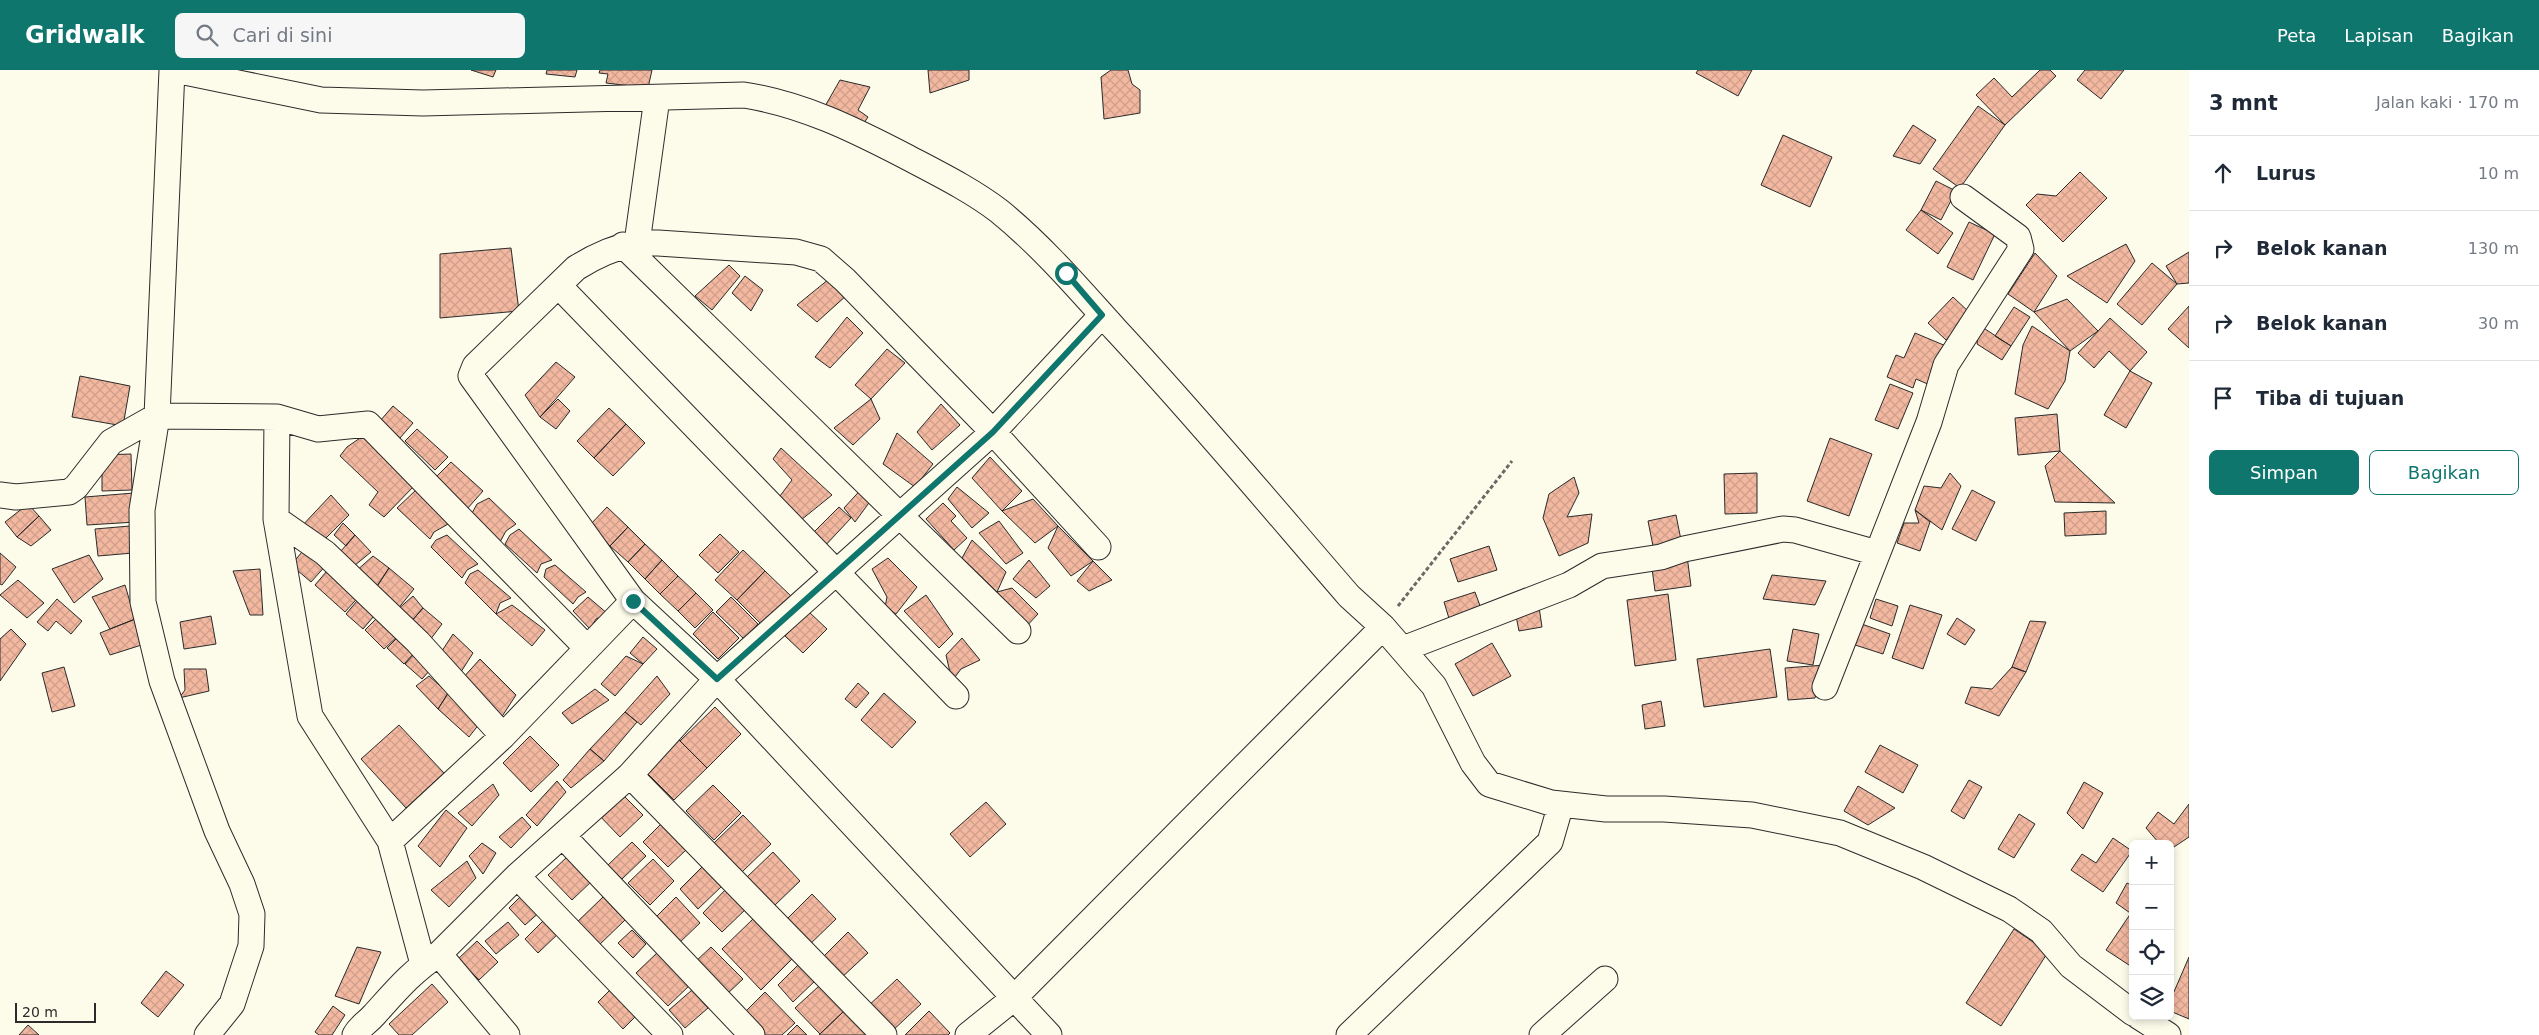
<!DOCTYPE html>
<html lang="id">
<head>
<meta charset="utf-8">
<style>
	:root { --surface:#fff; --page:#f6f6f7; --text:#1f2937; --muted:#747a83; --line:#e0e1e3; --accent:#0f766e }
	body { margin:0; font-family:"DejaVu Sans",sans-serif; background:var(--page); color:var(--text) }
	.controls { position:absolute; right:15px; bottom:15px; display:grid; overflow:hidden; border-radius:8px; box-shadow:0 2px 8px #0003 }
	.controls button { width:45px; height:45px; display:grid; place-items:center; padding:0; border:0; border-bottom:1px solid var(--line); background:var(--surface); color:var(--text); font:25px sans-serif }
	.scale { position:absolute; left:15px; bottom:12px; width:81px; box-sizing:border-box; padding-left:5px; border:2px solid #2b2b2b; border-top:0; font-size:14px; line-height:18px; white-space:nowrap; color:#2b2b2b; -webkit-text-stroke:4px #fdfbea; paint-order:stroke }
	.stop { position:absolute; width:15px; height:15px; margin:-11px; border:4px solid #0f766e; border-radius:50%; background:#fff }
	.stop.end { background:#0f766e; border-color:#fff; box-shadow:0 1px 5px #0008 }
	.list { margin:0; padding:0; list-style:none }
	h2 { display:flex; justify-content:space-between; align-items:center; height:65px; margin:0; padding:0 20px; font-size:21px }
	h2 small { font-size:16px; font-weight:400; color:var(--muted) }
	.list li { display:grid; grid-template-columns:32px 1fr auto; gap:15px; align-items:center; box-sizing:border-box; height:75px; padding:0 20px; border-top:1px solid var(--line) }
	.list b { display:block; font-size:19px; white-space:nowrap }
	.list em { font-size:16px; font-style:normal; color:var(--muted) }
	.actions { display:flex; gap:10px; padding:15px 20px }
	.actions a { flex:1; padding:11px 0; border:1px solid var(--accent); border-radius:8px; text-align:center; font-size:18px; color:var(--accent) }
	.actions .main { background:var(--accent); color:#fff }
	.icon { flex:none; width:28px; height:28px; fill:none; stroke:currentColor; stroke-width:2; stroke-linecap:round; stroke-linejoin:round }
	.map { position:relative; flex:none; width:2189px; height:965px; overflow:hidden }
	header { display:flex; align-items:center; gap:30px; box-sizing:border-box; height:70px; padding:0 25px; background:var(--accent); color:#fff }
	header strong { font-size:24px }
	nav { display:flex; gap:28px; margin-inline-start:auto; font-size:18px }
	.search { width:350px; height:45px; background:var(--page); display:flex; align-items:center; gap:12px; box-sizing:border-box; padding:0 18px; border-radius:8px; color:var(--muted); font-size:19px }
	main { display:flex }
	aside { flex:1; background:var(--surface) }
	.map>svg:first-child { display:block }
</style>
</head>
<body>
<header>
<strong>Gridwalk</strong>
<div class="search"><svg class="icon" aria-label="search" viewBox="0 0 24 24"><circle cx="10" cy="10" r="6"/><path d="M15 15l6 6"/></svg>Cari di sini</div>
<nav><a>Peta</a><a>Lapisan</a><a>Bagikan</a></nav>
</header>
<main>
<div class="map">
<svg width="2189" height="965" viewBox="0 0 2189 965">
	<defs>
		<pattern id="building-cross-hatch" width="8" height="8" patternUnits="userSpaceOnUse" patternTransform="scale(1.25)"><rect width="8" height="8" fill="#f2b8a0"/><path d="M0 0l8 8M0 8l8-8" fill="none" stroke="#d09e8a"/></pattern>
	</defs>
	<rect width="100%" height="100%" fill="#fdfbea"/>
	<!-- building -->
	<path fill="url(#building-cross-hatch)" stroke="#2b2b2b" d="M 471,0 L 496,0 L 493,7 Z
		M 547,0 L 577,0 L 575,7 L 546,4 Z
		M 600,0 L 652,0 L 648,18 L 606,13 L 608,4 L 599,3 Z
		M 928,0 L 969,0 L 969,10 L 930,23 Z
		M 1111,0 L 1128,0 L 1132,14 L 1140,20 L 1140,43 L 1104,49 L 1101,7 Z
		M 1698,0 L 1752,0 L 1738,26 L 1696,3 Z
		M 2040,0 L 2050,0 L 2056,6 L 2005,55 L 1976,25 L 1994,8 L 2012,27 Z
		M 2085,0 L 2124,0 L 2101,29 L 2077,10 Z
		M 840,10 L 870,17 L 858,40 L 868,47 L 858,62 L 820,45 Z
		M 1978,36 L 2005,55 L 1960,118 L 1933,99 Z
		M 1913,55 L 1936,70 L 1920,94 L 1893,86 Z
		M 1783,65 L 1832,87 L 1810,137 L 1761,115 Z
		M 2080,102 L 2107,128 L 2063,172 L 2026,135 L 2037,124 L 2056,126 Z
		M 1936,111 L 1956,121 L 1941,150 L 1921,140 Z
		M 1921,140 L 1953,163 L 1938,184 L 1906,160 Z
		M 1969,152 L 1995,164 L 1973,210 L 1947,197 Z
		M 2126,174 L 2135,191 L 2107,233 L 2067,206 Z
		M 511,178 L 519,241 L 440,248 L 440,184 Z
		M 2189,182 L 2189,213 L 2177,214 L 2166,196 Z
		M 2035,183 L 2057,206 L 2034,242 L 2008,224 Z
		M 2152,193 L 2177,214 L 2142,255 L 2117,234 Z
		M 729,195 L 740,206 L 712,240 L 695,226 Z
		M 745,206 L 763,220 L 751,241 L 732,223 Z
		M 829,209 L 847,225 L 817,252 L 797,235 Z
		M 1953,227 L 1970,243 L 1946,270 L 1928,253 Z
		M 2067,229 L 2098,261 L 2070,281 L 2034,242 Z
		M 2189,236 L 2189,278 L 2168,259 Z
		M 2014,237 L 2030,247 L 2011,276 L 1995,266 Z
		M 847,247 L 863,263 L 830,298 L 815,287 Z
		M 2110,248 L 2147,282 L 2130,301 L 2109,281 L 2094,298 L 2078,283 Z
		M 1979,255 L 2011,276 L 2002,290 L 1977,274 Z
		M 2032,256 L 2070,281 L 2065,311 L 2048,339 L 2015,324 L 2023,275 Z
		M 1915,263 L 1946,276 L 1930,315 L 1916,309 L 1913,318 L 1887,307 L 1896,285 L 1904,288 Z
		M 887,279 L 905,293 L 871,329 L 855,315 Z
		M 556,292 L 575,307 L 540,347 L 525,325 Z
		M 2130,301 L 2152,313 L 2126,358 L 2104,345 Z
		M 80,306 L 130,316 L 123,356 L 72,347 Z
		M 1890,314 L 1913,323 L 1898,359 L 1875,350 Z
		M 558,329 L 570,341 L 556,359 L 540,347 Z
		M 871,329 L 880,349 L 853,375 L 834,358 Z
		M 941,334 L 960,355 L 932,380 L 917,362 Z
		M 393,336 L 413,353 L 400,368 L 380,351 Z
		M 609,338 L 626,354 L 594,388 L 577,371 Z
		M 2057,344 L 2060,381 L 2018,385 L 2015,348 Z
		M 626,354 L 645,373 L 613,406 L 594,388 Z
		M 417,359 L 448,387 L 435,400 L 405,371 Z
		M 897,363 L 933,394 L 915,417 L 883,394 Z
		M 363,366 L 415,415 L 384,447 L 369,435 L 378,422 L 340,386 L 347,377 Z
		M 1830,368 L 1872,384 L 1849,446 L 1807,431 Z
		M 781,378 L 832,425 L 801,450 L 777,430 L 792,410 L 773,389 Z
		M 2060,381 L 2115,433 L 2055,432 L 2045,396 Z
		M 131,384 L 132,420 L 102,421 L 102,385 Z
		M 990,387 L 1022,421 L 1002,441 L 972,408 Z
		M 451,392 L 483,421 L 467,439 L 434,409 Z
		M 1757,403 L 1757,443 L 1725,444 L 1724,404 Z
		M 1950,403 L 1961,416 L 1942,460 L 1915,440 L 1924,416 L 1941,418 Z
		M 1574,407 L 1579,423 L 1567,447 L 1592,444 L 1588,473 L 1559,486 L 1543,448 L 1549,424 Z
		M 865,415 L 874,426 L 855,452 L 844,438 Z
		M 957,417 L 989,443 L 972,458 L 948,429 Z
		M 416,420 L 450,453 L 434,462 L 430,469 L 397,438 Z
		M 1972,420 L 1995,432 L 1976,471 L 1952,459 Z
		M 134,423 L 136,452 L 87,455 L 85,427 Z
		M 331,425 L 349,445 L 321,473 L 300,458 Z
		M 489,428 L 516,454 L 506,461 L 500,472 L 471,445 L 477,434 Z
		M 1033,429 L 1058,456 L 1035,473 L 1002,441 Z
		M 943,433 L 956,446 L 951,451 L 967,468 L 954,480 L 926,449 Z
		M 28,434 L 39,446 L 17,467 L 5,452 Z
		M 607,437 L 628,457 L 610,476 L 590,455 Z
		M 839,437 L 851,448 L 823,478 L 810,466 Z
		M 1915,440 L 1930,452 L 1920,481 L 1897,473 L 1904,453 L 1919,453 Z
		M 2106,441 L 2106,464 L 2065,466 L 2064,443 Z
		M 1676,445 L 1681,470 L 1653,476 L 1648,451 Z
		M 39,446 L 51,460 L 31,476 L 17,467 Z
		M 999,451 L 1023,483 L 1006,494 L 979,463 Z
		M 343,453 L 355,465 L 346,476 L 334,465 Z
		M 130,456 L 133,483 L 98,486 L 95,459 Z
		M 1058,456 L 1093,491 L 1071,506 L 1048,478 Z
		M 628,457 L 645,474 L 628,492 L 610,476 Z
		M 519,459 L 552,490 L 541,494 L 537,503 L 505,474 L 510,465 Z
		M 720,464 L 739,482 L 718,503 L 699,485 Z
		M 355,465 L 371,482 L 354,496 L 340,482 Z
		M 447,465 L 478,494 L 467,500 L 462,508 L 431,477 L 436,470 Z
		M 972,470 L 1006,502 L 997,522 L 962,488 Z
		M 645,474 L 662,490 L 645,509 L 628,492 Z
		M 308,475 L 328,493 L 311,512 L 291,495 Z
		M 1489,476 L 1497,500 L 1458,512 L 1450,489 Z
		M 743,480 L 765,501 L 737,530 L 715,510 Z
		M 0,483 L 16,497 L 2,515 L 0,514 Z
		M 89,485 L 103,509 L 74,533 L 52,499 Z
		M 373,486 L 389,498 L 376,518 L 355,502 Z
		M 1687,486 L 1691,516 L 1655,521 L 1651,491 Z
		M 888,488 L 917,517 L 896,544 L 885,537 L 887,527 L 872,499 Z
		M 662,490 L 678,506 L 660,524 L 645,509 Z
		M 1029,490 L 1050,516 L 1036,528 L 1013,509 Z
		M 1093,491 L 1112,510 L 1089,521 L 1077,511 Z
		M 332,495 L 363,522 L 345,542 L 315,515 Z
		M 555,495 L 586,522 L 578,527 L 573,534 L 544,507 L 546,499 Z
		M 389,498 L 414,519 L 397,540 L 373,522 Z
		M 260,499 L 263,545 L 250,545 L 233,501 Z
		M 478,500 L 511,528 L 500,533 L 496,544 L 465,513 L 470,504 Z
		M 765,501 L 792,527 L 764,557 L 737,530 Z
		M 1772,505 L 1826,511 L 1815,535 L 1763,529 Z
		M 678,506 L 696,523 L 678,541 L 660,524 Z
		M 18,510 L 44,533 L 27,548 L 0,525 Z
		M 125,515 L 135,549 L 110,559 L 92,527 Z
		M 1012,518 L 1038,544 L 1023,560 L 997,522 Z
		M 1475,522 L 1483,544 L 1451,555 L 1444,532 Z
		M 696,523 L 713,540 L 695,558 L 678,541 Z
		M 1668,524 L 1676,590 L 1635,596 L 1627,530 Z
		M 362,525 L 379,540 L 363,559 L 346,544 Z
		M 926,525 L 953,564 L 939,578 L 904,541 Z
		M 413,526 L 423,538 L 410,553 L 397,540 Z
		M 588,527 L 608,544 L 596,549 L 590,559 L 573,541 Z
		M 731,527 L 758,554 L 744,569 L 716,542 Z
		M 57,529 L 82,551 L 71,564 L 56,551 L 48,561 L 37,552 Z
		M 1876,529 L 1898,536 L 1892,556 L 1870,548 Z
		M 512,535 L 545,560 L 532,576 L 496,544 Z
		M 1910,535 L 1942,545 L 1923,599 L 1892,588 Z
		M 1539,537 L 1542,557 L 1519,561 L 1515,541 Z
		M 423,538 L 442,554 L 430,570 L 410,553 Z
		M 713,542 L 739,568 L 718,589 L 693,564 Z
		M 809,542 L 827,559 L 803,583 L 785,566 Z
		M 380,545 L 400,564 L 384,579 L 365,560 Z
		M 143,546 L 151,572 L 110,585 L 100,563 Z
		M 211,546 L 216,574 L 184,579 L 180,552 Z
		M 1957,548 L 1975,560 L 1965,575 L 1947,564 Z
		M 2030,551 L 2046,552 L 2026,602 L 2012,597 Z
		M 1856,552 L 1890,564 L 1883,584 L 1849,573 Z
		M 11,559 L 26,574 L 0,611 L 0,569 Z
		M 1793,559 L 1819,564 L 1813,595 L 1787,591 Z
		M 453,564 L 473,583 L 459,605 L 440,584 Z
		M 399,566 L 415,582 L 404,594 L 387,578 Z
		M 643,567 L 657,579 L 643,594 L 630,583 Z
		M 962,568 L 980,590 L 961,599 L 952,611 L 946,585 Z
		M 1492,573 L 1511,606 L 1473,626 L 1455,594 Z
		M 1770,579 L 1777,627 L 1704,637 L 1697,589 Z
		M 414,584 L 431,599 L 422,609 L 405,594 Z
		M 626,586 L 643,594 L 615,626 L 601,614 Z
		M 480,589 L 516,625 L 501,648 L 462,609 Z
		M 1825,595 L 1815,628 L 1788,630 L 1785,598 Z
		M 64,597 L 75,636 L 52,642 L 42,603 Z
		M 2012,597 L 2026,602 L 1999,646 L 1965,633 L 1971,617 L 1992,619 Z
		M 184,599 L 206,599 L 209,621 L 179,628 L 185,620 Z
		M 429,606 L 448,623 L 438,639 L 416,616 Z
		M 657,606 L 670,624 L 641,655 L 625,642 Z
		M 858,613 L 869,623 L 856,638 L 845,629 Z
		M 451,619 L 483,649 L 469,667 L 438,639 Z
		M 595,619 L 609,630 L 572,654 L 562,643 Z
		M 884,623 L 916,652 L 892,678 L 861,650 Z
		M 1661,631 L 1665,656 L 1645,659 L 1642,635 Z
		M 715,637 L 741,664 L 707,698 L 680,671 Z
		M 625,642 L 637,652 L 604,691 L 590,679 Z
		M 399,655 L 444,703 L 406,738 L 361,689 Z
		M 530,666 L 559,695 L 531,722 L 503,693 Z
		M 679,670 L 707,698 L 674,730 L 646,702 Z
		M 1880,675 L 1918,695 L 1903,723 L 1865,702 Z
		M 590,679 L 604,691 L 571,718 L 563,710 Z
		M 1969,710 L 1982,717 L 1964,749 L 1951,741 Z
		M 557,711 L 566,722 L 537,756 L 526,745 Z
		M 2084,712 L 2103,723 L 2083,759 L 2067,743 Z
		M 493,714 L 499,725 L 472,756 L 458,743 Z
		M 713,715 L 741,743 L 714,770 L 686,741 Z
		M 1858,716 L 1895,738 L 1868,755 L 1844,741 Z
		M 619,721 L 643,745 L 620,767 L 597,743 Z
		M 986,732 L 1006,754 L 970,787 L 950,764 Z
		M 2189,734 L 2189,767 L 2174,777 L 2170,774 L 2159,773 L 2146,758 L 2158,742 L 2174,754 Z
		M 446,740 L 467,758 L 440,797 L 418,776 Z
		M 2019,744 L 2035,754 L 2014,788 L 1998,779 Z
		M 743,745 L 771,774 L 742,802 L 714,773 Z
		M 522,747 L 531,757 L 511,778 L 499,767 Z
		M 661,754 L 686,780 L 668,797 L 643,772 Z
		M 2113,768 L 2132,781 L 2103,822 L 2071,800 L 2082,784 L 2096,793 Z
		M 632,772 L 646,786 L 622,809 L 608,795 Z
		M 482,773 L 496,783 L 483,804 L 469,786 Z
		M 773,782 L 800,811 L 774,836 L 746,808 Z
		M 568,786 L 593,810 L 572,830 L 548,805 Z
		M 653,789 L 674,811 L 650,835 L 628,813 Z
		M 467,791 L 476,808 L 449,837 L 431,820 Z
		M 702,797 L 722,816 L 698,839 L 680,819 Z
		M 2127,813 L 2133,816 L 2133,845 L 2116,833 Z
		M 727,818 L 747,838 L 722,862 L 703,843 Z
		M 524,823 L 541,841 L 525,855 L 509,838 Z
		M 812,824 L 836,849 L 805,879 L 781,855 Z
		M 603,827 L 625,850 L 597,877 L 574,855 Z
		M 676,827 L 700,853 L 678,874 L 654,849 Z
		M 2131,843 L 2133,845 L 2132,897 L 2106,880 Z
		M 546,848 L 560,862 L 538,883 L 525,869 Z
		M 754,848 L 793,888 L 761,920 L 722,879 Z
		M 508,852 L 519,865 L 496,884 L 485,871 Z
		M 2014,859 L 2048,882 L 2001,956 L 1966,933 Z
		M 632,860 L 646,874 L 633,888 L 618,873 Z
		M 848,862 L 868,883 L 839,910 L 820,890 Z
		M 477,871 L 498,892 L 479,910 L 458,889 Z
		M 357,877 L 381,882 L 359,934 L 335,926 Z
		M 711,877 L 743,909 L 726,925 L 694,893 Z
		M 658,882 L 690,915 L 668,936 L 636,903 Z
		M 2189,887 L 2189,949 L 2170,941 L 2170,931 Z
		M 800,893 L 817,909 L 793,932 L 778,915 Z
		M 166,901 L 184,915 L 158,947 L 141,933 Z
		M 897,909 L 921,934 L 890,963 L 866,938 Z
		M 432,914 L 448,932 L 412,965 L 399,965 L 389,954 Z
		M 819,916 L 844,941 L 820,964 L 795,938 Z
		M 613,917 L 638,944 L 623,959 L 598,932 Z
		M 692,920 L 708,938 L 685,958 L 669,940 Z
		M 765,922 L 795,953 L 782,965 L 754,965 L 738,949 Z
		M 333,936 L 345,945 L 332,965 L 319,965 L 315,962 Z
		M 844,941 L 867,965 L 819,965 L 820,964 Z
		M 929,941 L 950,963 L 948,965 L 905,965 Z
		M 28,955 L 39,965 L 19,965 Z
		M 797,955 L 807,965 L 787,965 Z"/>
	<g fill="none" stroke-linecap="round" stroke-linejoin="round">
		<!-- minor casing -->
		<g stroke="#2b2b2b" stroke-width="27">
			<path id="minor" d="M 172,0 L 157,346 L 142,440 L 143,532 L 162,611 L 217,761 L 242,814 L 252,844 L 251,876 L 232,934 L 207,965
				M 175,0 L 321,30 L 423,33 L 744,25 C 802,34 853,59 905,86 C 937,103 970,119 999,141 C 1042,176 1078,218 1115,259 C 1196,346 1272,437 1349,526 L 1383,557 L 1434,616 L 1473,693 L 1489,714 L 1551,733 L 1606,739 L 1664,739 L 1752,745 L 1840,763 L 1923,797 L 2009,839 L 2041,861 L 2071,896 L 2133,943
				M 657,28 L 637,173 C 615,177 595,186 576,198 L 475,296 L 471,306 L 633,531 L 717,609 L 1049,965
				M 637,173 L 658,173 L 796,182 L 821,189 L 845,210 L 993,362 L 1098,477
				M 623,175 L 1018,561
				M 559,216 L 956,626
				M 277,347 L 276,449 L 310,646 L 390,771 L 423,894
				M 0,425 L 16,427 L 69,422 L 76,417 L 111,372 L 157,346 L 277,347 L 318,359 L 368,354 L 587,578
				M 276,449 L 325,483 L 418,572 L 503,666
				M 1403,579 L 1569,515 L 1602,496 L 1661,487 L 1684,479 L 1783,459 L 1795,460 L 1877,483
				M 1825,617 L 1929,352 L 1946,295 L 2021,179 L 2018,167 L 1963,127
				M 630,705 L 884,965
				M 563,766 L 752,965
				M 390,771 L 503,666 L 633,531
				M 517,806 L 670,965
				M 439,884 L 507,965
				M 2138,946 L 2168,965
				M 355,965 C 360,956 367,953 374,945 C 394,923 413,900 439,884 L 517,806 L 630,705 L 717,609 L 993,362 L 1102,245
				M 968,965 L 1014,928 L 1383,557
				M 1349,965 L 1550,772 L 1561,734
				M 1542,965 L 1605,909"/>
		</g>
		<!-- path -->
		<path stroke="#6a6964" stroke-width="3" stroke-dasharray="4 2.5" stroke-linecap="butt" d="M 1398,536 L 1512,391"/>
		<!-- minor -->
		<use href="#minor" stroke="#fdfbea" stroke-width="25"/>
	</g>
	<g fill="none" stroke-linecap="round" stroke-linejoin="round">
		<!-- route -->
		<path stroke="#0f766e" stroke-width="6" d="M 633,531 L 717,609 L 993,362 L 1102,245 L 1066,203"/>
	</g>
</svg>
<div class="controls">
<button>+</button>
<button>−</button>
<button><svg class="icon" aria-label="locate" viewBox="0 0 24 24"><circle cx="12" cy="12" r="6"/><path d="M12 2v4M12 18v4M2 12h4M18 12h4"/></svg></button>
<button><svg class="icon" aria-label="layers" viewBox="0 0 24 24"><path d="M12 4l9 5-9 5-9-5zM3 14l9 5 9-5"/></svg></button>
</div>
<div class="scale">20 m</div>
<div class="stop" style="left:1066px;top:203px"></div>
<div class="stop end" style="left:633px;top:531px"></div>
</div>
<aside>
<h2>3 mnt<small>Jalan kaki · 170 m</small></h2>
<ul class="list">
<li><svg class="icon" aria-label="ahead" viewBox="0 0 24 24"><path d="M12 20V5M6 11l6-6 6 6"/></svg><div><b>Lurus</b></div><em>10 m</em></li>
<li><svg class="icon" aria-label="right" viewBox="0 0 24 24"><path d="M7 20v-9h11M14 6l5 5-5 5"/></svg><div><b>Belok kanan</b></div><em>130 m</em></li>
<li><svg class="icon" aria-label="right" viewBox="0 0 24 24"><path d="M7 20v-9h11M14 6l5 5-5 5"/></svg><div><b>Belok kanan</b></div><em>30 m</em></li>
<li><svg class="icon" aria-label="arrive" viewBox="0 0 24 24"><path d="M6 21V4h12l-3 4 3 4H6"/></svg><div><b>Tiba di tujuan</b></div></li>
</ul>
<div class="actions"><a class="main">Simpan</a><a>Bagikan</a></div>
</aside>
</main>
</body>
</html>
